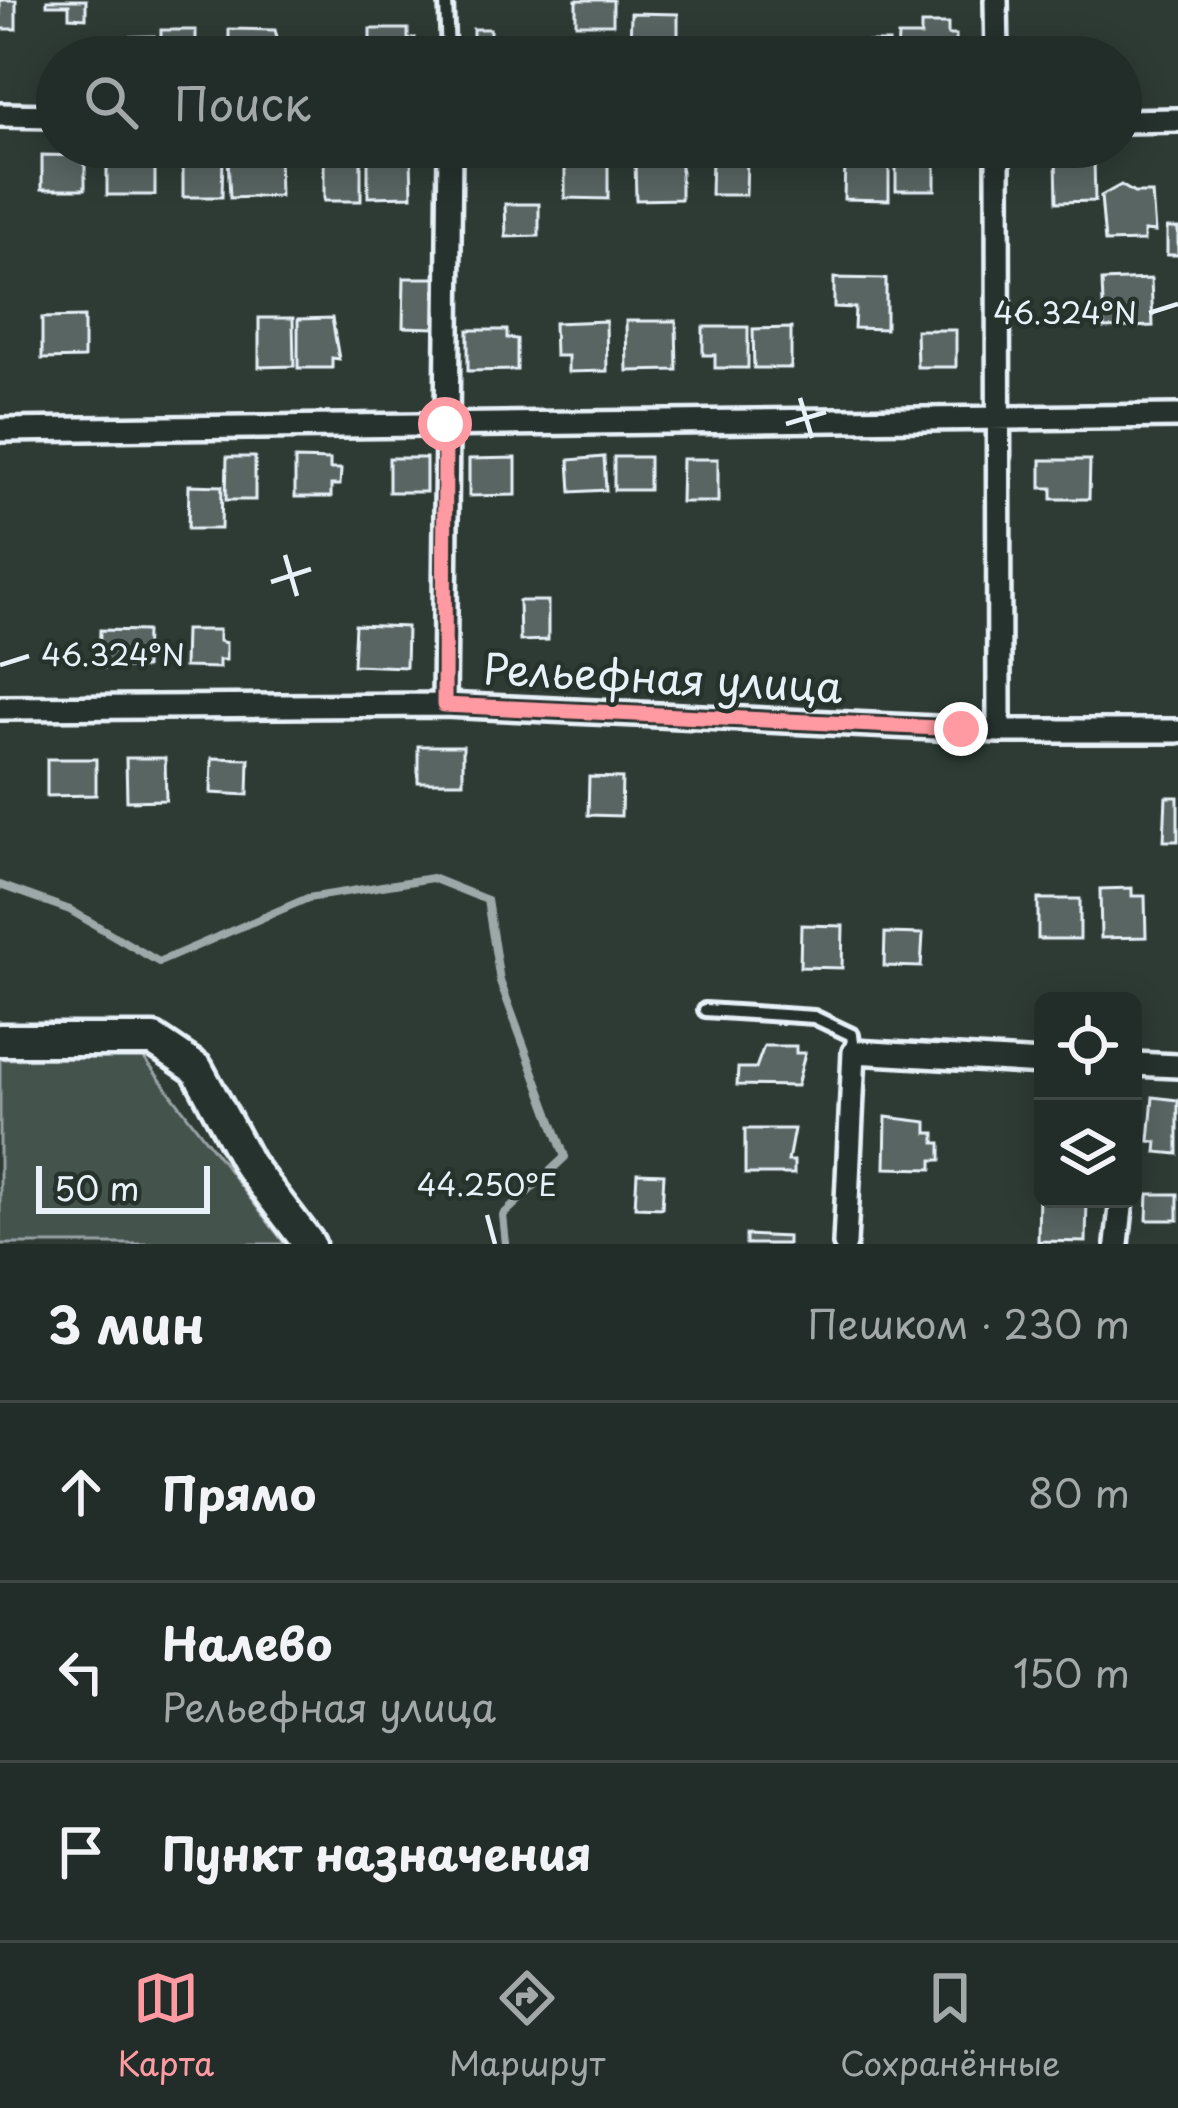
<!DOCTYPE html>
<html lang="ru">
<head>
<meta charset="utf-8">
<style>
	:root { --surface:#222c28; --page:#2e3834; --text:#f1f3f6; --muted:#a2a7a8; --line:#3f4845; --accent:#ff9aa2 }
	body { margin:0; font-family:"Playpen Sans",sans-serif; background:var(--page); color:var(--text) }
	.controls { position:absolute; right:36px; bottom:36px; display:grid; overflow:hidden; border-radius:18px; box-shadow:0 6px 30px #0003 }
	.controls button { width:108px; height:108px; display:grid; place-items:center; padding:0; border:0; border-bottom:3px solid var(--line); background:var(--surface); color:var(--text); font:60px sans-serif }
	.scale { position:absolute; left:36px; bottom:30px; width:174px; box-sizing:border-box; padding-left:12px; border:6px solid #e8f1f8; border-top:0; font-size:33px; line-height:42px; white-space:nowrap; color:#e8f1f8; -webkit-text-stroke:9px #26332d; paint-order:stroke }
	.stop { position:absolute; width:36px; height:36px; margin:-27px; border:9px solid #ff9aa2; border-radius:50%; background:#fff }
	.stop.end { background:#ff9aa2; border-color:#fff; box-shadow:0 3px 12px #0008 }
	.list { margin:0; padding:0; list-style:none }
	h2 { display:flex; justify-content:space-between; align-items:center; height:156px; margin:0; padding:0 48px; font-size:51px }
	h2 small { font-size:39px; font-weight:400; color:var(--muted) }
	.list li { display:grid; grid-template-columns:78px 1fr auto; gap:36px; align-items:center; box-sizing:border-box; height:180px; padding:0 48px; border-top:3px solid var(--line) }
	.list b { display:block; font-size:45px; white-space:nowrap }
	.list p { margin:0; font-size:39px; white-space:nowrap; color:var(--muted) }
	.list em { font-size:39px; font-style:normal; color:var(--muted) }
	.icon { flex:none; width:66px; height:66px; fill:none; stroke:currentColor; stroke-width:2; stroke-linecap:round; stroke-linejoin:round }
	.map { position:relative; flex:none; width:1178px; height:1244px; overflow:hidden }
	.search { position:absolute; background:var(--surface); box-shadow:0 6px 30px #0003; left:36px; right:36px; top:36px; height:132px; display:flex; align-items:center; gap:30px; box-sizing:border-box; padding:0 42px; border-radius:66px; color:var(--muted); font-size:45px }
	.sheet { height:696px; background:var(--surface) }
	nav { display:flex; justify-content:space-around; align-items:center; box-sizing:border-box; height:168px; border-top:3px solid var(--line); background:var(--surface); font-size:33px; color:var(--muted) }
	nav a { display:grid; justify-items:center; gap:6px }
	nav .on { color:var(--accent) }
	.map>svg:first-child { display:block }
</style>
</head>
<body>
<div class="map">
<svg width="1178" height="1244" viewBox="0 0 1178 1244">
	<rect width="100%" height="100%" fill="#2e3b35"/>
	<filter id="ink" filterUnits="userSpaceOnUse"><feTurbulence type="fractalNoise" baseFrequency=".00833" numOctaves="2"/><feDisplacementMap in="SourceGraphic" scale="24" xChannelSelector="R" yChannelSelector="G"/><feConvolveMatrix kernelMatrix="1 2 1 2 8 2 1 2 1" color-interpolation-filters="sRGB"/></filter>
	<g filter="url(#ink)">
		<!-- green -->
		<path fill="#45524e" stroke="#96a2a3" stroke-width="3" d="M 143,1057 L 285,1244 L 0,1244 L 0,1059 Z"/>
		<g fill="none" stroke-linecap="round" stroke-linejoin="round">
			<!-- stream -->
			<path stroke="#9da8a9" stroke-width="8" d="M 0,885 L 70,910 L 159,962 L 308,898 L 432,878 L 487,900 L 500,981 L 565,1157 L 503,1215 L 506,1244"/>
		</g>
		<!-- building -->
		<path fill="#596563" stroke="#e8f1f8" stroke-width="3" d="M 0,0 L 16,0 L 16,29 L 0,29 Z
			M 47,0 L 86,0 L 86,18 L 69,17 L 69,5 L 47,5 Z
			M 576,0 L 613,0 L 613,24 L 576,24 Z
			M 631,13 L 678,14 L 678,48 L 630,47 Z
			M 921,24 L 948,24 L 948,35 L 956,35 L 956,57 L 897,57 L 898,36 L 921,36 Z
			M 229,29 L 275,30 L 282,54 L 229,57 Z
			M 370,29 L 408,29 L 408,40 L 415,38 L 416,57 L 370,57 Z
			M 473,29 L 490,29 L 490,57 L 473,57 Z
			M 161,30 L 196,30 L 196,57 L 161,57 Z
			M 154,36 L 154,57 L 109,57 L 109,37 Z
			M 1062,39 L 1062,45 L 1078,45 L 1078,57 L 1033,57 L 1033,44 Z
			M 766,41 L 817,42 L 817,57 L 765,57 Z
			M 856,42 L 889,42 L 889,57 L 840,57 L 840,47 L 856,48 Z
			M 42,155 L 85,156 L 85,189 L 42,189 Z
			M 183,155 L 223,156 L 222,197 L 183,197 Z
			M 107,156 L 155,156 L 155,195 L 107,195 Z
			M 279,156 L 280,196 L 230,198 L 228,158 Z
			M 712,156 L 747,157 L 746,195 L 711,195 Z
			M 324,157 L 361,157 L 361,201 L 324,201 Z
			M 411,157 L 412,196 L 368,197 L 368,158 Z
			M 565,157 L 608,157 L 608,199 L 565,198 Z
			M 681,158 L 681,199 L 636,200 L 635,159 Z
			M 896,158 L 935,158 L 935,190 L 896,190 Z
			M 1056,159 L 1094,159 L 1095,201 L 1057,202 Z
			M 845,160 L 889,160 L 889,200 L 844,199 Z
			M 1121,185 L 1134,193 L 1152,193 L 1155,232 L 1144,231 L 1144,241 L 1105,242 L 1101,196 Z
			M 505,204 L 539,204 L 539,236 L 506,237 Z
			M 1167,228 L 1178,228 L 1178,255 L 1167,255 Z
			M 404,278 L 437,278 L 436,328 L 403,327 Z
			M 834,278 L 886,279 L 886,329 L 854,328 L 855,308 L 834,307 Z
			M 1151,279 L 1153,326 L 1104,328 L 1102,281 Z
			M 84,317 L 84,358 L 42,359 L 42,318 Z
			M 259,318 L 293,318 L 294,366 L 259,367 Z
			M 332,318 L 339,359 L 332,358 L 332,368 L 298,368 L 298,319 Z
			M 606,321 L 607,371 L 568,372 L 568,356 L 555,356 L 554,323 Z
			M 626,321 L 676,321 L 677,370 L 627,371 Z
			M 703,327 L 748,327 L 748,368 L 715,368 L 715,355 L 703,355 Z
			M 791,328 L 791,368 L 754,368 L 753,329 Z
			M 468,330 L 507,330 L 507,338 L 517,339 L 517,370 L 468,371 Z
			M 916,330 L 956,330 L 956,367 L 917,367 Z
			M 227,457 L 255,457 L 255,500 L 226,500 Z
			M 604,457 L 606,490 L 571,492 L 569,460 Z
			M 614,457 L 649,457 L 649,490 L 614,490 Z
			M 389,458 L 426,458 L 426,492 L 389,492 Z
			M 516,458 L 516,495 L 469,496 L 469,459 Z
			M 295,459 L 330,460 L 330,469 L 341,469 L 340,485 L 331,485 L 331,497 L 295,497 Z
			M 682,459 L 718,459 L 718,502 L 681,502 Z
			M 1041,460 L 1090,460 L 1089,499 L 1052,499 L 1052,488 L 1041,488 Z
			M 189,485 L 222,486 L 221,529 L 188,529 Z
			M 519,601 L 548,601 L 548,640 L 520,641 Z
			M 355,625 L 407,627 L 406,667 L 353,665 Z
			M 100,630 L 146,631 L 145,668 L 99,668 Z
			M 185,630 L 219,630 L 219,641 L 226,643 L 226,660 L 219,660 L 219,668 L 184,667 Z
			M 418,746 L 463,746 L 463,782 L 418,782 Z
			M 126,758 L 165,758 L 166,800 L 127,801 Z
			M 212,758 L 249,759 L 248,795 L 211,793 Z
			M 47,759 L 96,759 L 96,795 L 47,796 Z
			M 589,777 L 622,778 L 621,816 L 588,815 Z
			M 1166,797 L 1178,797 L 1178,841 L 1164,841 Z
			M 1132,888 L 1132,896 L 1145,896 L 1146,937 L 1101,938 L 1100,889 Z
			M 1038,899 L 1080,899 L 1080,939 L 1038,939 Z
			M 801,925 L 843,926 L 842,968 L 800,967 Z
			M 885,933 L 923,934 L 921,967 L 884,966 Z
			M 764,1046 L 796,1046 L 796,1053 L 805,1053 L 797,1086 L 737,1085 L 738,1068 L 756,1068 Z
			M 1153,1097 L 1178,1100 L 1178,1154 L 1156,1152 L 1157,1142 L 1149,1141 Z
			M 886,1117 L 927,1122 L 927,1133 L 935,1133 L 935,1143 L 941,1143 L 941,1160 L 932,1160 L 932,1169 L 885,1168 Z
			M 745,1129 L 794,1129 L 788,1161 L 794,1161 L 794,1174 L 745,1174 Z
			M 637,1173 L 664,1174 L 662,1208 L 635,1207 Z
			M 1039,1192 L 1043,1199 L 1087,1199 L 1086,1242 L 1038,1241 Z
			M 1148,1194 L 1178,1194 L 1178,1220 L 1147,1220 Z
			M 746,1235 L 788,1237 L 788,1244 L 746,1244 Z"/>
		<g fill="none" stroke-linecap="round" stroke-linejoin="round">
			<!-- lane casing -->
			<g stroke="#e8f1f8" stroke-width="20">
				<path id="lane" d="M 446,0 L 448,57
					M 705,1010 L 814,1017 L 852,1035 L 854,1052"/>
			</g>
			<!-- street casing -->
			<g stroke="#e8f1f8" stroke-width="30">
				<path id="street" d="M 996,0 L 997,57
					M 0,115 L 57,116
					M 1121,121 L 1178,120
					M 998,147 L 999,731
					M 0,430 L 1178,416
					M 444,705 L 450,147
					M 0,708 L 444,705 L 999,731 L 1178,731
					M 1133,1064 L 1178,1066
					M 845,1244 L 854,1052 L 1043,1063
					M 1117,1244 L 1122,1199"/>
			</g>
			<!-- secondary casing -->
			<g stroke="#e8f1f8" stroke-width="39">
				<path id="secondary" d="M 0,1040 L 154,1040 L 197,1069 L 248,1164 L 309,1244"/>
			</g>
			<!-- lane -->
			<use href="#lane" stroke="#26332d" stroke-width="10"/>
			<!-- street -->
			<use href="#street" stroke="#26332d" stroke-width="21"/>
			<!-- secondary -->
			<use href="#secondary" stroke="#26332d" stroke-width="30"/>
		</g>
	</g>
	<g fill="none" stroke-linecap="round" stroke-linejoin="round" filter="url(#ink)">
		<!-- route -->
		<path stroke="#ff9aa2" stroke-width="15" d="M 445,424 L 444,705 L 961,729"/>
	</g>
	<!-- ticks -->
	<path fill="none" stroke="#e8f1f8" stroke-width="4.5" d="M 1149,313 L 1178,304M 800,398 L 812,438M 786,424 L 826,412M 285,555 L 297,596M 271,582 L 311,569M 0,665 L 29,656M 487,1215 L 495,1244"/>
	<g text-anchor="middle" dominant-baseline="central" stroke-width="9" stroke-linejoin="round" paint-order="stroke">
		<!-- street labels -->
		<g font-size="42" fill="#e8f1f8" stroke="#26332d">
			<text transform="translate(663 676) rotate(3)">Рельефная улица</text>
		</g>
	</g>
	<g font-size="30" text-anchor="middle" fill="#e8f1f8" stroke="#26332d" stroke-width="9" stroke-linejoin="round" paint-order="stroke">
		<text x="1065" y="324">46.324°N</text>
		<text x="113" y="666">46.324°N</text>
		<text x="487" y="1196">44.250°E</text>
	</g>
</svg>
<div class="controls">
<button><svg class="icon" aria-label="locate" viewBox="0 0 24 24"><circle cx="12" cy="12" r="6"/><path d="M12 2v4M12 18v4M2 12h4M18 12h4"/></svg></button>
<button><svg class="icon" aria-label="layers" viewBox="0 0 24 24"><path d="M12 4l9 5-9 5-9-5zM3 14l9 5 9-5"/></svg></button>
</div>
<div class="scale">50 m</div>
<div class="stop" style="left:445px;top:424px"></div>
<div class="stop end" style="left:961px;top:729px"></div>
<div class="search"><svg class="icon" aria-label="search" viewBox="0 0 24 24"><circle cx="10" cy="10" r="6"/><path d="M15 15l6 6"/></svg>Поиск</div>
</div>
<section class="sheet">
<h2>3 мин<small>Пешком · 230 m</small></h2>
<ul class="list">
<li><svg class="icon" aria-label="ahead" viewBox="0 0 24 24"><path d="M12 20V5M6 11l6-6 6 6"/></svg><div><b>Прямо</b></div><em>80 m</em></li>
<li><svg class="icon" aria-label="left" viewBox="0 0 24 24"><path d="M17 20v-9H6M10 6l-5 5 5 5"/></svg><div><b>Налево</b><p>Рельефная улица</p></div><em>150 m</em></li>
<li><svg class="icon" aria-label="arrive" viewBox="0 0 24 24"><path d="M6 21V4h12l-3 4 3 4H6"/></svg><div><b>Пункт назначения</b></div></li>
</ul>
</section>
<nav>
<a class="on"><svg class="icon" aria-label="map" viewBox="0 0 24 24"><path d="M3 6l6-2 6 2 6-2v14l-6 2-6-2-6 2zM9 4v14M15 6v14"/></svg>Карта</a>
<a><svg class="icon" aria-label="directions" viewBox="0 0 24 24"><path d="M12 3l9 9-9 9-9-9zM9 14v-3h6M13 9l2 2-2 2"/></svg>Маршрут</a>
<a><svg class="icon" aria-label="saved" viewBox="0 0 24 24"><path d="M7 4h10v16l-5-4-5 4z"/></svg>Сохранённые</a>
</nav>
</body>
</html>
